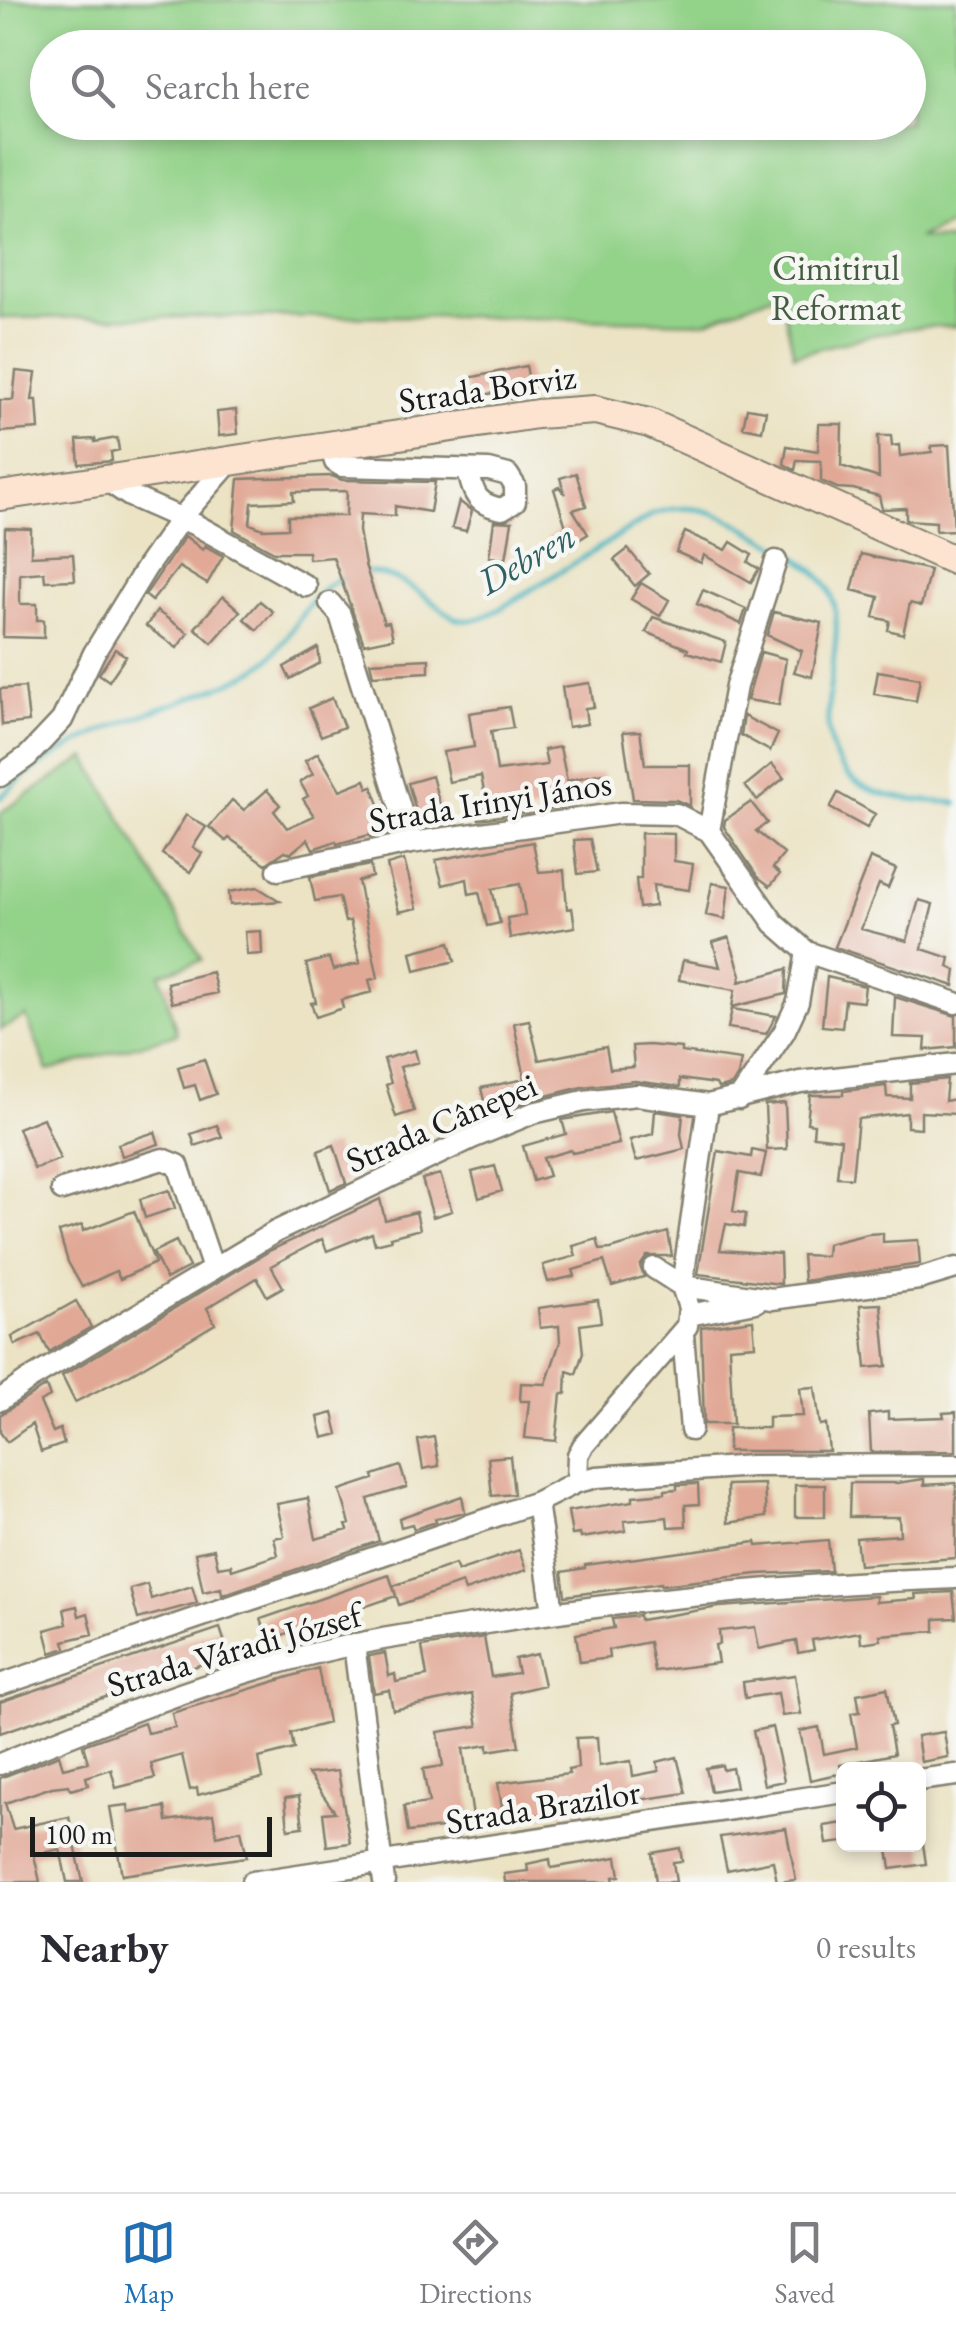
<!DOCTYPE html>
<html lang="en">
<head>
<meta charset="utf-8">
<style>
	:root { --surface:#fff; --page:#f7f7f7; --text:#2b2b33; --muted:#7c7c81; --line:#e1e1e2; --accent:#1f6fb2 }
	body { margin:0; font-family:"EB Garamond",serif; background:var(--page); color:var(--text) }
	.controls { position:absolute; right:30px; bottom:30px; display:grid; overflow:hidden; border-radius:15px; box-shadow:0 5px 15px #0003 }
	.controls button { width:90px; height:90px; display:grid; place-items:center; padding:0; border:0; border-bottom:2px solid var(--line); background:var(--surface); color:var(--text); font:50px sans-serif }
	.scale { position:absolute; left:30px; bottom:25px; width:242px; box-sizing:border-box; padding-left:10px; border:5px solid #1c1c1c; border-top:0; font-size:28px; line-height:35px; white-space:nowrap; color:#1c1c1c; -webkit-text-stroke:8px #f6f6f2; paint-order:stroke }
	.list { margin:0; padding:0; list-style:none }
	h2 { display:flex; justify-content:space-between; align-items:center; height:130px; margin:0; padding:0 40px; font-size:42px }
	h2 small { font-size:32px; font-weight:400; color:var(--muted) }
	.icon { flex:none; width:55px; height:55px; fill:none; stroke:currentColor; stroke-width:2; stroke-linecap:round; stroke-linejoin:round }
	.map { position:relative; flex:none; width:956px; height:1882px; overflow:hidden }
	.search { position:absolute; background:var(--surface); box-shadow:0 5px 15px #0003; left:30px; right:30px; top:30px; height:110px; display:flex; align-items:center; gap:25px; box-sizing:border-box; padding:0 35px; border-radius:55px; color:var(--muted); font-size:38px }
	.sheet { height:310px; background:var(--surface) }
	nav { display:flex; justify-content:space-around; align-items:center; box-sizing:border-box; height:140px; border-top:2px solid var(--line); background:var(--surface); font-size:28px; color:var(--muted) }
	nav a { display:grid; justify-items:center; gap:5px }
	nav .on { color:var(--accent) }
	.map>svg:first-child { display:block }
</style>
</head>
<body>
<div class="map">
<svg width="956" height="1882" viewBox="0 0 956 1882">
	<rect width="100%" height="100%" fill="#f6f6f2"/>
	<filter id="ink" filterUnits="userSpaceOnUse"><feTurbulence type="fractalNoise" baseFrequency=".01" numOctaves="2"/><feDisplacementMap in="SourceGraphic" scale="20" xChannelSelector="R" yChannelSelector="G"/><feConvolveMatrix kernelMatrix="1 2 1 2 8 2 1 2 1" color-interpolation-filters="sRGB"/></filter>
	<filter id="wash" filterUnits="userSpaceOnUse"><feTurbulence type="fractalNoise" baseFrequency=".0048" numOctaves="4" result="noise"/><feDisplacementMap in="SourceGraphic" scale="40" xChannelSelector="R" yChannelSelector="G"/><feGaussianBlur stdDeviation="2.25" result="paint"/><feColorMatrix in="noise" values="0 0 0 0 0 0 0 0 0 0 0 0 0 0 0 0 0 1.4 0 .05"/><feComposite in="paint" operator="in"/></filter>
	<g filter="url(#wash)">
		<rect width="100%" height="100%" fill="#ebe3c4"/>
		<!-- green -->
		<path fill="#93d289" stroke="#587752" stroke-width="2.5" fill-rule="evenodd" d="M 0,0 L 956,0 L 956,222 L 918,238 L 956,241 L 956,327 C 906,322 842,343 794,355 L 780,292 L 705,322 L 442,316 L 0,318 ZM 48,48 L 908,48 L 908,122 L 48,122 Z
			M 86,757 L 202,960 L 160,974 L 177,1034 L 48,1071 L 26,1016 L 0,1030 L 0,813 Z"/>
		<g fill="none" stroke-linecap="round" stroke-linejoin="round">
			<!-- stream -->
			<path stroke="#43b3bd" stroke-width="5" d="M 363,572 C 399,571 426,599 456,619 C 471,623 484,617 498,610 L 654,514 C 689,501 716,511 747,529 C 773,544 813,561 828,588 C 856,637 801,724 847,774 C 871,801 923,800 956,803
				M 0,798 C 48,750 110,726 173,704 C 202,693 232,684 258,668 C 293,645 303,590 347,576"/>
		</g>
		<g id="blocks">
			<!-- building -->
			<path fill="#e1a896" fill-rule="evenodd" d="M 526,366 L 532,394 L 511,399 L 509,390 L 468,398 L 464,379 Z
				M 16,371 L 36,373 L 32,400 L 37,400 L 39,429 L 0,432 L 0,400 L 13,400 Z
				M 747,408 L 766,411 L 762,431 L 743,427 Z
				M 236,410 L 238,434 L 219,436 L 217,412 Z
				M 819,424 L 842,424 L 841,466 L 879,478 L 878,436 L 891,436 L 892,446 L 899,445 L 900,456 L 932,452 L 931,446 L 949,445 L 954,530 L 936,531 L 936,522 L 906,520 L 906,508 L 882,509 L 879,496 L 853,489 L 837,488 L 821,481 L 821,461 L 797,460 L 795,470 L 784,464 L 787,446 L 818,451 Z
				M 117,438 L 119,450 L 111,452 L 112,461 L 79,464 L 77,440 L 95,439 L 95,442 Z
				M 576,473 L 586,506 L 573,510 L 588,534 L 556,554 L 547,539 L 566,527 L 554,489 L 559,487 L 565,494 L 560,478 Z
				M 332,476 L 342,480 L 435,482 L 430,512 L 395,506 L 395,516 L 360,514 L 359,531 L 365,565 L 384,623 L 389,622 L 393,638 L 364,644 L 333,557 L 309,559 L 308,552 L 274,552 L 234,530 L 239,479 ZM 347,491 L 346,516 L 288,516 L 288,528 L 263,529 L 250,524 L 252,503 L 294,501 L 293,492 Z
				M 459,501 L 472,511 L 466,531 L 452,528 Z
				M 494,521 L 512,522 L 506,559 L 489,557 Z
				M 5,528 L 31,529 L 31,556 L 73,554 L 75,580 L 45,581 L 44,572 L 20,574 L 20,604 L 37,604 L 37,620 L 44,620 L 44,638 L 3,637 Z
				M 685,532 L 726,550 L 731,542 L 752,555 L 748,562 L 759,569 L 751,582 L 704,555 L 701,563 L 676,552 Z
				M 185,536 L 203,550 L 205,546 L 223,556 L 207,584 L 179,567 L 152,601 L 145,595 Z
				M 628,549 L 649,574 L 635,586 L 614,560 Z
				M 861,554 L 930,570 L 921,606 L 910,603 L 903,634 L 888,630 L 890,621 L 874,617 L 879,597 L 852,590 Z
				M 641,583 L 669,600 L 660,616 L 631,599 Z
				M 703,590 L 746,609 L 741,624 L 697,604 Z
				M 223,596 L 240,611 L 212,643 L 195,628 Z
				M 260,601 L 273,612 L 257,630 L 244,619 Z
				M 157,611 L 188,633 L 177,648 L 146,626 Z
				M 774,612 L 822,623 L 812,677 L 794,672 L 802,651 L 767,635 Z
				M 653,617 L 726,642 L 721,662 L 687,652 L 688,649 L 646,632 Z
				M 318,648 L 320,663 L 290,679 L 284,667 Z
				M 115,649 L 126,656 L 109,681 L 99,674 Z
				M 761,652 L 786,659 L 779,705 L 747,700 Z
				M 429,659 L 429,672 L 373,675 L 371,667 L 370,662 Z
				M 878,671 L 920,678 L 916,701 L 874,694 Z
				M 590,683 L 594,707 L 585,708 L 587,724 L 568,727 L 562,687 Z
				M 25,687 L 29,722 L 2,725 L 0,689 Z
				M 332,698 L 344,727 L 321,736 L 309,708 Z
				M 509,707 L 513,728 L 491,731 L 497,771 L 547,765 L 544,750 L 560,747 L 567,781 L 602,773 L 606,794 L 556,808 L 479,819 L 477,808 L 487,806 L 481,776 L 449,782 L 443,752 L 474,747 L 469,713 Z
				M 744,716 L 778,734 L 770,751 L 741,735 Z
				M 640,731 L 645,765 L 690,765 L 690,806 L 676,800 L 633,799 L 623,732 Z
				M 318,753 L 340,790 L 365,780 L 368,788 L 372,786 L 390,833 L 370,837 L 369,835 L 337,844 L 336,841 L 313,849 L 308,839 L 291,853 L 285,851 L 266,864 L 229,838 L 226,841 L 209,827 L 232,800 L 244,810 L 267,790 L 280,805 L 274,811 L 287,828 L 314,816 L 303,799 L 308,796 L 300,782 L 313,774 L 305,761 Z
				M 772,764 L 784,778 L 757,800 L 745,786 Z
				M 432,776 L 445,824 L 421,828 L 408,783 Z
				M 838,793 L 875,814 L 867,828 L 830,808 Z
				M 751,802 L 767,823 L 756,831 L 784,854 L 773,868 L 780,874 L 770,886 L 758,877 L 724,827 L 725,820 Z
				M 186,815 L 206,827 L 193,847 L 202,853 L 190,872 L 162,854 Z
				M 641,833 L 674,834 L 674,861 L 693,864 L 689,890 L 653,885 L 655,906 L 639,908 L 636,879 L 641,879 Z
				M 590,839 L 597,872 L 578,874 L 574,840 Z
				M 533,842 L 539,872 L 564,870 L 567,909 L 572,908 L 575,927 L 510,938 L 507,918 L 525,915 L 520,884 L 492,889 L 500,923 L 487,926 L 479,892 L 469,894 L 467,879 L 443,885 L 436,860 Z
				M 870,858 L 896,869 L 888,888 L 879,884 L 861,929 L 907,941 L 919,900 L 933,904 L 922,949 L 950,958 L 948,967 L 956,970 L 954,986 L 835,947 Z
				M 404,860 L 417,908 L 399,912 L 387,865 Z
				M 370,865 L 372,877 L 358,881 L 378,978 L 369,980 L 372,992 L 341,1000 L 343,1008 L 316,1017 L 311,1003 L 316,1002 L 306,964 L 329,958 L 333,970 L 360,963 L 350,921 L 345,922 L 339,897 L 315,901 L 310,877 Z
				M 712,883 L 729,886 L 725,919 L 706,915 Z
				M 257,887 L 280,901 L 230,905 L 229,892 Z
				M 261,931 L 262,954 L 247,955 L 245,932 Z
				M 729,937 L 741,975 L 739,982 L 787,969 L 786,994 L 732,1007 L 735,990 L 679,980 L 683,960 L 720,967 L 713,942 Z
				M 450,942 L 455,961 L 415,971 L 411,952 Z
				M 212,972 L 217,993 L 172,1003 L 167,983 Z
				M 827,977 L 865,986 L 863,1002 L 845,1000 L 842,1028 L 822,1026 Z
				M 895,997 L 956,1016 L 956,1047 L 925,1050 L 926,1038 L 893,1037 Z
				M 732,1009 L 776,1016 L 766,1034 L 728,1028 Z
				M 529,1020 L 539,1060 L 606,1047 L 610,1069 L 634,1067 L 632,1046 L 649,1045 L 681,1048 L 681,1052 L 741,1060 L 738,1075 L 732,1085 L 718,1088 L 716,1084 L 680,1079 L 680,1087 L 635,1081 L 582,1087 L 530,1100 L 488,1117 L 481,1088 L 525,1079 L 514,1023 Z
				M 415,1050 L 418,1062 L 400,1067 L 414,1111 L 396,1117 L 386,1085 L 391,1083 L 384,1059 Z
				M 204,1059 L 216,1094 L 200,1100 L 195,1085 L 184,1088 L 178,1067 Z
				M 947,1079 L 945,1101 L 956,1099 L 956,1114 L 921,1112 L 921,1128 L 907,1127 L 907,1113 L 858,1119 L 852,1178 L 837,1177 L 841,1139 L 813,1136 L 814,1124 L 807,1123 L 810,1095 L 843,1095 L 843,1091 L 886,1086 L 887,1097 L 910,1098 L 910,1083 Z
				M 785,1103 L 787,1149 L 767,1150 L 765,1105 Z
				M 655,1111 L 683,1115 L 681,1134 L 684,1149 L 636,1161 L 630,1140 L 653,1134 Z
				M 611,1112 L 619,1144 L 572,1153 L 571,1150 L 543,1158 L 549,1176 L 533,1181 L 523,1146 L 566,1134 L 562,1120 Z
				M 43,1118 L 60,1159 L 34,1169 L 18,1128 Z
				M 217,1125 L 222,1137 L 195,1146 L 191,1134 Z
				M 155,1132 L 159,1144 L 122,1156 L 118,1144 Z
				M 334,1145 L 346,1183 L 330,1190 L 318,1151 Z
				M 752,1150 L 766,1153 L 761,1177 L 739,1173 L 733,1211 L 746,1214 L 744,1227 L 726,1224 L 720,1250 L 780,1254 L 781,1284 L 698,1274 L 718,1151 L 751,1157 Z
				M 495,1166 L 502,1191 L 479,1198 L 472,1172 Z
				M 440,1174 L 452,1211 L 433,1217 L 422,1179 Z
				M 169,1190 L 175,1208 L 145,1218 L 140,1199 Z
				M 380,1199 L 385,1220 L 416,1212 L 420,1229 L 390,1237 L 391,1240 L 375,1244 L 372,1233 L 327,1251 L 322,1239 L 271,1266 L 283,1287 L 267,1296 L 257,1278 L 207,1308 L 215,1324 L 129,1375 L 75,1402 L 62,1376 L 271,1250 Z
				M 134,1211 L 155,1263 L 120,1279 L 116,1271 L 82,1287 L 68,1262 L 59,1232 L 82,1225 L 83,1231 Z
				M 668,1232 L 672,1256 L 647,1256 L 640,1266 L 644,1277 L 612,1286 L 604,1261 L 573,1270 L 575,1276 L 548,1282 L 543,1265 L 576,1256 L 573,1246 L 597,1239 L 600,1250 L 611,1249 Z
				M 883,1233 L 883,1242 L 918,1240 L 920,1264 L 804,1281 L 802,1255 L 826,1256 L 827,1244 L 868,1234 Z
				M 176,1241 L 189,1267 L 166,1279 L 153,1252 Z
				M 598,1300 L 601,1322 L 580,1325 L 583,1353 L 576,1374 L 567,1371 L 566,1394 L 561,1394 L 556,1441 L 525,1438 L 529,1401 L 520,1401 L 521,1383 L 546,1384 L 560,1342 L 559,1326 L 540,1328 L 538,1308 Z
				M 76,1301 L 91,1327 L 49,1352 L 40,1334 L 15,1345 L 12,1337 Z
				M 881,1304 L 887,1366 L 866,1368 L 860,1305 Z
				M 753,1320 L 755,1345 L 729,1347 L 733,1424 L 704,1424 L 701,1327 Z
				M 46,1386 L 50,1397 L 40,1402 L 53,1432 L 60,1429 L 64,1444 L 41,1452 L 32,1424 L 7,1442 L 0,1432 L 0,1415 Z
				M 815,1387 L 820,1425 L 826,1424 L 829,1451 L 728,1451 L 728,1428 L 768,1428 L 768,1417 L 803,1416 L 800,1388 Z
				M 888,1412 L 888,1419 L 944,1417 L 943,1413 L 956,1412 L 956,1451 L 871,1452 L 869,1414 Z
				M 333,1413 L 338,1434 L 323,1438 L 318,1417 Z
				M 434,1437 L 439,1466 L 423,1469 L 418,1440 Z
				M 510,1456 L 514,1494 L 492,1496 L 488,1458 Z
				M 400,1466 L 407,1487 L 368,1499 L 379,1541 L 222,1595 L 221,1588 L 203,1592 L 195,1553 L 214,1549 L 218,1567 L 231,1565 L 232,1570 L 278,1555 L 274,1538 L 284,1536 L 277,1504 L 308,1498 L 316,1539 L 348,1530 L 346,1525 L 350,1524 L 340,1490 L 374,1479 L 373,1475 Z
				M 924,1479 L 924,1485 L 956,1483 L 956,1558 L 859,1565 L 856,1538 L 900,1535 L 899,1517 L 849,1517 L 850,1483 L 897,1483 Z
				M 698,1484 L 699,1504 L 685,1505 L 686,1526 L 668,1527 L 667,1517 L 624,1521 L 626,1531 L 581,1538 L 580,1534 L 572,1535 L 568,1511 L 633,1501 L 633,1496 L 665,1493 L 665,1490 L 677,1489 L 677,1485 Z
				M 764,1484 L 766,1517 L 728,1523 L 727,1485 Z
				M 795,1485 L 825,1485 L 825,1517 L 795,1517 Z
				M 462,1496 L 465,1512 L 435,1519 L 436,1522 L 414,1529 L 412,1524 L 401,1527 L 399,1518 Z
				M 828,1540 L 831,1571 L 757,1574 L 661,1585 L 661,1583 L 565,1596 L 562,1572 L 585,1568 L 585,1565 L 756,1542 L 757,1546 Z
				M 519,1550 L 526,1570 L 465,1591 L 462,1583 L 399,1605 L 393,1586 L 455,1564 L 458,1571 Z
				M 389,1575 L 396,1596 L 268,1640 L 261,1619 Z
				M 147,1584 L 151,1599 L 192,1586 L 197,1603 L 138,1619 L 130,1589 Z
				M 953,1592 L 956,1618 L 935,1619 L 935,1631 L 880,1635 L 881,1640 L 861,1643 L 860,1632 L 812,1640 L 814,1650 L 798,1653 L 796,1641 L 759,1649 L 755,1627 L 719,1631 L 720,1644 L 715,1645 L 718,1663 L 654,1671 L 649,1642 L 608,1650 L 609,1658 L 580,1662 L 576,1634 L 614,1628 L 612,1619 L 639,1616 L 640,1620 L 719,1607 L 876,1596 L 876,1602 L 916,1599 L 915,1594 Z
				M 77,1606 L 79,1616 L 88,1613 L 93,1634 L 64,1641 L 66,1648 L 51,1653 L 45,1630 L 67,1624 L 64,1609 Z
				M 220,1628 L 229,1655 L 0,1733 L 0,1702 Z
				M 484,1637 L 491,1677 L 518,1673 L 515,1659 L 537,1654 L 544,1685 L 510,1693 L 519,1746 L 488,1751 L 488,1745 L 463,1749 L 474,1824 L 408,1832 L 404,1806 L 429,1803 L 423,1769 L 443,1766 L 438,1732 L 478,1726 L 472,1694 L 393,1710 L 389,1690 L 374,1693 L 369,1656 L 385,1653 L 389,1676 L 395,1674 L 396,1682 L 427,1676 L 422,1647 Z
				M 318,1668 L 328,1723 L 291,1733 L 294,1749 L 259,1758 L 263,1778 L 198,1795 L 197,1788 L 190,1790 L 182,1755 L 151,1764 L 155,1778 L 116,1788 L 111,1769 L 86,1777 L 88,1785 L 71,1790 L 69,1785 L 52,1787 L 5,1803 L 13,1829 L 69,1817 L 83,1882 L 67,1882 L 60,1849 L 34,1855 L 40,1882 L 0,1882 L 0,1778 L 59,1755 L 63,1768 L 88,1762 L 83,1745 L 144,1723 L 147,1733 L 175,1727 L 172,1713 Z
				M 795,1675 L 801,1714 L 782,1716 L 778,1693 L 745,1698 L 743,1682 Z
				M 887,1688 L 894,1725 L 889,1726 L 894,1754 L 840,1765 L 842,1773 L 810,1780 L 800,1731 L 819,1727 L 824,1754 L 857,1747 L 851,1713 L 860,1712 L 857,1694 Z
				M 772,1727 L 784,1781 L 764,1785 L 753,1731 Z
				M 944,1732 L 948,1757 L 921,1762 L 917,1736 Z
				M 597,1737 L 599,1766 L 631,1761 L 633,1776 L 659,1771 L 657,1762 L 677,1757 L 686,1793 L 504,1820 L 498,1783 L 569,1774 L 568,1770 L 578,1768 L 576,1738 Z
				M 722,1765 L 723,1770 L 732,1768 L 736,1787 L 711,1791 L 706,1768 Z
				M 338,1771 L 350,1843 L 327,1846 L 323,1813 L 335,1812 L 308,1774 Z
				M 299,1796 L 303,1827 L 288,1829 L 285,1798 Z
				M 128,1805 L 129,1813 L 165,1807 L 167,1821 L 213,1814 L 217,1836 L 241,1830 L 247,1857 L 122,1875 L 110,1807 Z
				M 844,1823 L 844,1842 L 827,1844 L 824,1826 Z
				M 786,1828 L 796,1880 L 777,1882 L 773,1861 L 727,1870 L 720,1837 Z
				M 923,1844 L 926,1864 L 891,1869 L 888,1849 Z
				M 680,1848 L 682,1861 L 673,1862 L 676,1882 L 656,1882 L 652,1853 Z
				M 617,1857 L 620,1876 L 613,1877 L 614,1882 L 505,1882 L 504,1874 L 528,1871 L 527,1864 L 550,1859 L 551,1868 Z"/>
		</g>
	</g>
	<g filter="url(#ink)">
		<use href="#blocks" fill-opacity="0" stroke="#848070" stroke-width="2.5"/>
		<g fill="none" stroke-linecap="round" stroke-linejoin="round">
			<!-- street casing -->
			<g stroke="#848070" stroke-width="25">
				<path id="street" d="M 331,448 L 335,462 L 342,466 L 489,470 L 508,475 L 515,486 L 515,501 L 502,509 C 476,504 474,495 468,471
					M 106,480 L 130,496 L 196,525 L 306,586
					M 330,603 L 340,615 L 411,843
					M 0,776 L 28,756 L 62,720 L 94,653 L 146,568 L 181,518 L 229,463
					M 709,831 L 736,686 L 776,561
					M 278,870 L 411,843 L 621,813 L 676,814 L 709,831 L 774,923 L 807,952 L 956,1003
					M 739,1099 L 784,1032 L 798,1002 L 807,952
					M 62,1190 L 163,1159 L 178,1165 L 213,1269
					M 654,1268 L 682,1286 L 772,1299 L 919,1279 L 956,1268
					M 689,1315 L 756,1302
					M 683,1334 L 691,1430
					M 0,1400 L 27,1381 L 275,1232 L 472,1138 L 533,1113 L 584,1101 L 637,1095 L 708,1105 L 800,1082 L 956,1064
					M 577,1482 L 578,1455 L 583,1446 L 687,1326 L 689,1308 L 682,1286 L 708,1105
					M 537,1502 L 553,1612
					M 354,1644 L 384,1882
					M 0,1685 L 537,1502 L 577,1482 L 597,1477 L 752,1466 L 956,1465
					M 0,1764 C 98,1723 198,1684 300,1657 C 359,1641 420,1633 480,1624 C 638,1598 796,1584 956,1578
					M 918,1780 L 956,1775
					M 252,1882 L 844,1792"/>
			</g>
			<!-- secondary casing -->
			<g stroke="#848070" stroke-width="32">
				<path id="secondary" d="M 0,496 L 537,414 L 595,410 L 649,423 L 956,561"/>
			</g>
			<!-- street -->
			<use href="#street" stroke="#fff" stroke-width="20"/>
			<!-- secondary -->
			<use href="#secondary" stroke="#fde4d1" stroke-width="28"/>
		</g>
	</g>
	<g text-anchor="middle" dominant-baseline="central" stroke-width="9" stroke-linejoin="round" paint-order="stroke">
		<!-- park labels -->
		<g font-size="35" fill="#465c42" stroke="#f6f6f2">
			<text x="836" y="267">Cimitirul<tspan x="836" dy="40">Reformat</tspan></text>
		</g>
		<!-- street labels -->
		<g font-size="35" fill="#1c1c1c" stroke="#f6f6f2">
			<text transform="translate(487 388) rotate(-8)">Strada Borviz</text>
			<text transform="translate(490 801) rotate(-9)">Strada Irinyi János</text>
			<text transform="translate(441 1122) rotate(-23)">Strada Cânepei</text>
			<text transform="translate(234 1649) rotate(-16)">Strada Váradi József</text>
			<text transform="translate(543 1806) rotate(-9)">Strada Brazilor</text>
		</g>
		<!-- water labels -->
		<g font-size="38" font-style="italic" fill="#2e6064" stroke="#f6f6f2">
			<text transform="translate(526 558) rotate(-30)">Debren</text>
		</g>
	</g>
</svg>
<div class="controls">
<button><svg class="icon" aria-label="locate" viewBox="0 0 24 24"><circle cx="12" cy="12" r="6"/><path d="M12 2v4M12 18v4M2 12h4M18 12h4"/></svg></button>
</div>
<div class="scale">100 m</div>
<div class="search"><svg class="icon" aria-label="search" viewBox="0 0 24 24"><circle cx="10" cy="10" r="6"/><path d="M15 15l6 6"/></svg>Search here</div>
</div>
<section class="sheet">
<h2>Nearby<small>0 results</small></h2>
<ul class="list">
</ul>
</section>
<nav>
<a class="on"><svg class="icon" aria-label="map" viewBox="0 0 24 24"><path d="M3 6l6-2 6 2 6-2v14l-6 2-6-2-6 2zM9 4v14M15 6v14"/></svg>Map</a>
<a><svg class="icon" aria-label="directions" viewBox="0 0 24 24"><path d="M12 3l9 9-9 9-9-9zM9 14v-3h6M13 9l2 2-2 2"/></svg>Directions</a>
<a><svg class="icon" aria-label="saved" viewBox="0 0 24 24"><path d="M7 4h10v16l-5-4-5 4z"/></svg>Saved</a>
</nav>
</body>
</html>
